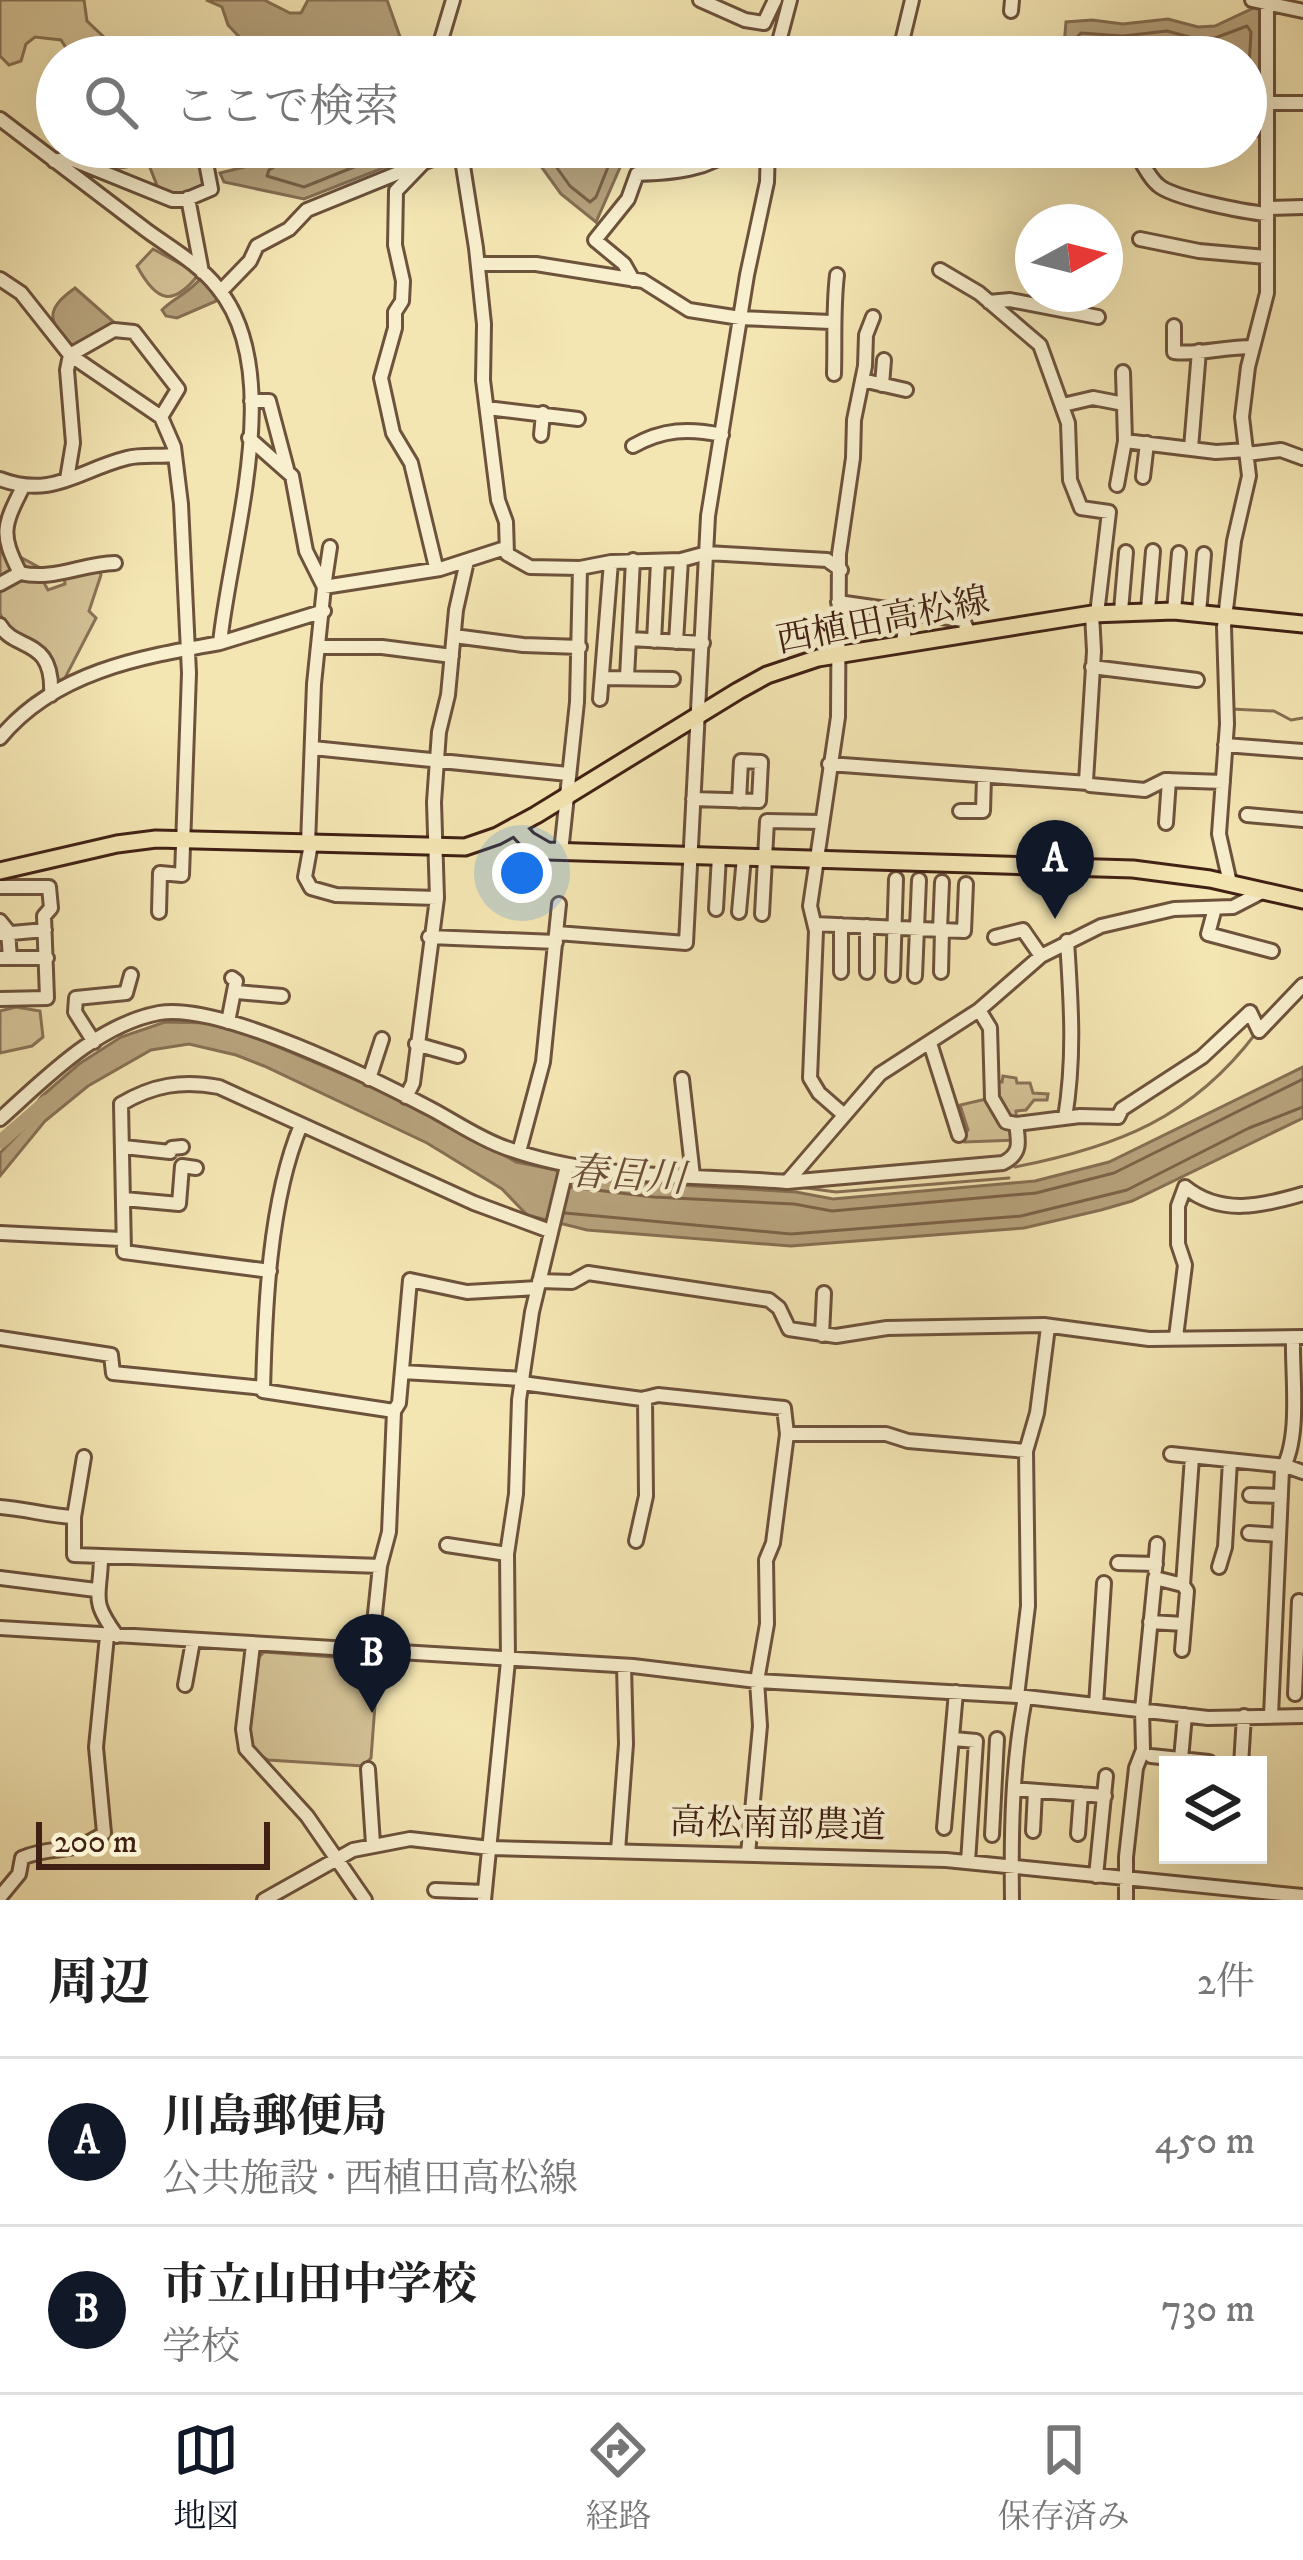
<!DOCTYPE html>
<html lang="ja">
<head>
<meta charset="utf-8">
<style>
	:root { --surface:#fff; --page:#f2f2f2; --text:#222; --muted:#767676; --line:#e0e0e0; --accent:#111827 }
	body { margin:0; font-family:"IM FELL DW Pica","Noto Serif JP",serif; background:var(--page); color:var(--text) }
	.controls { position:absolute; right:36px; bottom:36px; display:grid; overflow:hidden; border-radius:0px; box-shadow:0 12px 48px #0002 }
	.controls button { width:108px; height:108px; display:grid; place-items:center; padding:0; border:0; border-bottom:3px solid var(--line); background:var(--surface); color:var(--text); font:60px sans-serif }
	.compass { position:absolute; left:1015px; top:204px; width:108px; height:108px; border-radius:50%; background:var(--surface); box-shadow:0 12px 48px #0002; rotate:83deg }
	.scale { position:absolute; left:36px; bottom:30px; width:234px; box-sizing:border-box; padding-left:12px; border:6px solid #402014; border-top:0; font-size:33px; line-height:42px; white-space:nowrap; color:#402014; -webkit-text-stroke:9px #f8efce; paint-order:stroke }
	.you { position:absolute; left:522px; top:873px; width:42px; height:42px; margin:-30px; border:9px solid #fff; border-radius:50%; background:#1a73e8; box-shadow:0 0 0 18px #1a73e833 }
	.badge { display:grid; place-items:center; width:78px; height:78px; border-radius:50%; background:var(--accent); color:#fff; font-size:39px; font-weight:700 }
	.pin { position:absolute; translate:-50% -99px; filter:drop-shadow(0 3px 6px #0008) }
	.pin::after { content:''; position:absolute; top:63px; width:42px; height:36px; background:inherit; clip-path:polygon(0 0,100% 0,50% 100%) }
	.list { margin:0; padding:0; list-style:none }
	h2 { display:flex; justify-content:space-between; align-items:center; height:156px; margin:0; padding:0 48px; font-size:51px }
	h2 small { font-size:39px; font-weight:400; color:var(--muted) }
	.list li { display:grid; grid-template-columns:78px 1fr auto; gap:36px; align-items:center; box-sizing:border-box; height:168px; padding:0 48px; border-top:3px solid var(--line) }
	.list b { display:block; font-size:45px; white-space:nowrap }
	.list p { margin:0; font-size:39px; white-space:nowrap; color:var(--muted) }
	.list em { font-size:39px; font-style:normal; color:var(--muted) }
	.icon { flex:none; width:66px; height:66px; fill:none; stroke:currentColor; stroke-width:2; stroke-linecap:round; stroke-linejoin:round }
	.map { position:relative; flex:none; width:1303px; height:1900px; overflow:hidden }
	.search { position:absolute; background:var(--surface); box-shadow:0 12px 48px #0002; left:36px; right:36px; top:36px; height:132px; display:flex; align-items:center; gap:30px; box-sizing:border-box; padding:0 42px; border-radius:66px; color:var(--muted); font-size:45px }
	.sheet { height:492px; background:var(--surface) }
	nav { display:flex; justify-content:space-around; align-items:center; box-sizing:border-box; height:168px; border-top:3px solid var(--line); background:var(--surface); font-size:33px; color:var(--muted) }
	nav a { display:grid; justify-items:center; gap:6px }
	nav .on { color:var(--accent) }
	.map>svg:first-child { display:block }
</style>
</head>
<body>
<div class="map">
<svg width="1303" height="1900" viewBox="0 0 1303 1900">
	<rect width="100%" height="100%" fill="#f4e6b3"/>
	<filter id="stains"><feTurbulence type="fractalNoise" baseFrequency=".00167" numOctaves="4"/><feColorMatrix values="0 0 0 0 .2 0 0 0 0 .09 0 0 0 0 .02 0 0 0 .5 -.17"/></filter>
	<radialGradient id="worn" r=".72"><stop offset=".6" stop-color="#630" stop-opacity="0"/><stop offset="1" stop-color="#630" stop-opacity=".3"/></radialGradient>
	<!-- green -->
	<path fill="#d5c498" stroke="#8a7256" stroke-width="3" d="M 0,0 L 84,0 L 87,21 L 108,41 L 70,54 L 61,40 L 35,37 L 26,44 L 21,61 L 9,65 L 0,56 Z
		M 83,147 L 164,147 L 194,151 L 206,170 L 207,185 L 180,194 L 160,193 L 147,160 L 133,157 L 127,167 L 115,169 Z
		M 153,249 L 199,274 C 173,307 157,303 137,266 Z
		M 0,549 L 7,559 L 22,558 L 46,571 L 43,581 L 48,590 L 65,584 L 64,576 L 96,567 L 101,575 L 89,611 L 96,618 L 65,678 L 57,682 C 46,639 40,645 6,628 L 0,613 Z
		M 16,1007 L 40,1011 L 43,1037 L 32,1046 L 0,1053 L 0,1011 Z
		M 1003,1076 L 1016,1078 L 1017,1083 L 1030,1083 L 1033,1093 L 1048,1094 L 1047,1100 L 1034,1100 L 1026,1110 L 1016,1111 L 1017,1140 L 965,1142 L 964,1134 L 968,1130 L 960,1105 L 995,1097 L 995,1081 L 1002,1082 Z
		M 264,1652 L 375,1660 L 378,1665 L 371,1758 L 363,1766 L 268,1760 L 252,1750 L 249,1738 L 259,1657 Z"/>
	<!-- water -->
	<path fill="#b7a37d" stroke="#876f53" stroke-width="3" d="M 206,0 L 264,0 L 290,13 L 301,13 L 308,0 L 387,0 L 405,51 L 400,57 L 258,57 L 228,25 L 222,7 Z
		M 1258,6 L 1264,9 L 1259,137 L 1246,132 L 1246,57 L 1063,57 L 1066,22 L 1092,20 L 1123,24 L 1168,19 L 1198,27 L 1215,26 Z
		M 289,147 L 422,147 L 424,152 L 304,199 L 224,182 L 220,173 L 252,165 Z
		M 527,147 L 629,147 L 596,222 L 561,194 Z
		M 201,278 L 221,299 L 177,318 L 166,316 L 162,310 C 174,298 189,293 201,278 Z
		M 75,288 L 117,325 L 72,349 C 49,321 43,311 75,288 Z
		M 165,1022 L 209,1023 L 255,1037 L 425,1109 L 516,1162 L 611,1181 L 796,1192 L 833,1199 L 1035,1181 L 1109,1162 L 1303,1067 L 1303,1118 L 1132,1201 L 1101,1210 L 1024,1228 L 791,1246 L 587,1230 L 527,1215 L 502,1189 L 427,1143 L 264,1066 L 236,1055 L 189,1044 L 151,1050 L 88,1086 L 45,1121 L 0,1176 L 0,1153 L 32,1120 L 33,1108 L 42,1096 L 79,1064 L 121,1037 Z"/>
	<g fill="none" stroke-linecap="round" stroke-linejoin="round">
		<!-- shore -->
		<path stroke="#7c6248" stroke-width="3" d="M 1074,57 L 1077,37 L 1081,33 L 1123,36 L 1167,31 L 1197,39 L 1215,38 L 1247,26 L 1251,32 L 1246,119
			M 1090,57 L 1095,47 L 1123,51 L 1166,46 L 1198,54 L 1229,51 L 1234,57
			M 291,147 L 288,159 L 269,170 L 267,176 L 304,187 L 404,147
			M 542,147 L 570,186 L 590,202 L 596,197 L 616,147
			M 571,1187 L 653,1197 L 794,1204 L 832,1211 L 1036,1193 L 1114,1173 L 1303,1079
			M 565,1213 L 791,1234 L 1021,1216 L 1127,1190 L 1249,1128 L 1303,1107"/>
		<!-- stream -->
		<path stroke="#876f53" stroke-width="3" d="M 1231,709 L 1274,711 L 1291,720 L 1303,718
			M 1015,1167 C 1117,1147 1192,1118 1256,1033
			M 792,1186 L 836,1192 L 1009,1178"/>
		<!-- river -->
		<path stroke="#b7a37d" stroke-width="14" d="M 0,1142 L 46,1102"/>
		<!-- minor casing -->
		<g stroke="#6d523c" stroke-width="18">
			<path id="minor" d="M 700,0 L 745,20 L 764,23 L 775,0
				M 1252,0 L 1303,11
				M 1011,11 L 1012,0
				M 899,54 L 912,0
				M 436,57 L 453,0
				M 775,57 L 790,0
				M 1264,103 L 1303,103
				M 0,119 C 48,156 97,193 146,230 C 169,247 199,264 217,287 C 288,372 230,542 220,643 C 140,657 54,672 0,738
				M 460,147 L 476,248 L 484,324 L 483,380 L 498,500 L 506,522 L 507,554 L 530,567 L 580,568 L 611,562 L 681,560 L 707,553 L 827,560 L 841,570
				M 1130,147 C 1142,158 1146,175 1158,185 C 1172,198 1245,212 1267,214
				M 54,161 L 68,158 L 172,200 L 185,200 L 211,189 L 203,147
				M 422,164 L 396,191 L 395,245 L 403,281 L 402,301 L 395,312 L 395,328 L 381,378 L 393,433 L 411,463 L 436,567
				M 188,198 L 202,272
				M 1267,208 L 1303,207
				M 1140,239 L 1199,251 L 1266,257
				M 478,264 L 536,264 L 643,281 L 689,310 L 740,318 L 831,322
				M 940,270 L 979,293 L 1040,345 L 1068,423 L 1070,480 L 1081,508 L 1109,512 L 1097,614
				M 0,279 L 21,293 L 70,355 L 161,417 L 174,447 L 181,504 L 189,673 L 182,875 L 160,873 L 159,912
				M 633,280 L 624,264 L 595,240 L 628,199 L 637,174 C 674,173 708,170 736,147
				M 222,290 L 250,261 L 257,246 L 289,229 L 307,210 L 435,158 L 447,147
				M 989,302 L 1010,300 L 1098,317
				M 1174,326 L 1174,352 C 1197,355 1225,347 1251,347
				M 834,374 C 835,340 833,309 837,275
				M 862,380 L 906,390
				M 882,385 L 884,360
				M 251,401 L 269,401 L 287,469
				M 1063,405 L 1093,398 L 1124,404
				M 487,408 L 578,419
				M 541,435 L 543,413
				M 249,438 L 292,476 L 306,551 L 324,587 L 314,684 L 308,844
				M 1125,441 L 1216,452 L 1247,450
				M 633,446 C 663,429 689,428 722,435
				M 1191,448 L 1199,351
				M 1247,454 L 1281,450 L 1303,458
				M 1143,477 L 1147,443
				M 0,479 C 52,499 79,470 127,458 C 142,454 159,457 175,455
				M 67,479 L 73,443 L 67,370 L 70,355 L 114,330 L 134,332 L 178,389 L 161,417
				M 1117,485 L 1125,441 L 1123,372
				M 23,487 C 3,526 0,534 20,573 C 53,581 81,564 115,563
				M 330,547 L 324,587 L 440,569 L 505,548
				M 0,584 L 20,573
				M 838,602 L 963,620 L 969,633
				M 1148,610 L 1153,551
				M 1121,611 L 1126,552
				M 1174,611 L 1179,553
				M 1199,613 L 1204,554
				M 1092,614 L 1094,651 L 1086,781 L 1090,785 L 1145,790 L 1165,780 L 1223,782
				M 0,625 C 15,652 54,636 51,695
				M 454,636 L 523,645 L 580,647
				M 630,639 L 703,643
				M 654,641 L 658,562
				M 676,642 L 681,560
				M 220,643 L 324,611
				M 903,643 L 907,612
				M 319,647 L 382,647 L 452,656
				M 1092,667 L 1197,680
				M 627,677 L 633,560
				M 602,678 L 673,679
				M 600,699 L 611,562
				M 1225,745 L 1303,751
				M 313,748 L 568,774
				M 829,764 L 1088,783
				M 693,799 L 759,801 L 761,762 L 741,761 L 739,801
				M 960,811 L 983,811 L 984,777
				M 1247,815 L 1303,820
				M 1166,823 L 1169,780
				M 311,844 L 305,877 L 311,888 L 336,895 L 437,898 L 434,802 L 439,732 L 448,695 L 456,610 L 467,561
				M 561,852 L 577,702 L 580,568
				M 1230,883 L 1219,834 L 1227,724 L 1224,627 L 1234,541 L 1249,476 L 1242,417 L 1248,367 L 1267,293 L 1267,0
				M 0,887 L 49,887 L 51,908 L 44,916 L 47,998 L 0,999
				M 1215,908 L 1208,934 L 1272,951
				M 716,909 L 719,856
				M 739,912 L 744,857
				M 762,914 L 767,821 L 820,822
				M 0,921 L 8,931 L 10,958
				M 815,924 L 964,931 L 966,884
				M 940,930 L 942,882
				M 557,933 L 686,943 L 708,516 L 747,275 L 767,182 L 768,147
				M 0,934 L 45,930
				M 429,937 L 556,942
				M 995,937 L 1023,930 L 1041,956
				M 0,958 L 47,958
				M 841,972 L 841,925
				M 867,972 L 867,926
				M 941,972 L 942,930
				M 893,975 L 896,879
				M 915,976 L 919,880
				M 237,992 L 282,996
				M 979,1010 L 990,1028 L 992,1098 L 1006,1122 L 1016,1124
				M 228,1022 L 236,981 L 232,978
				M 94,1042 L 75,1012 L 76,998 L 126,993 L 131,975
				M 930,1043 L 959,1135
				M 416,1044 L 458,1056
				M 369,1079 L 382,1039
				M 682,1079 L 693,1176
				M 406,1097 L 413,1083 L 437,898
				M 843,1114 L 819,1093 L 810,1078 L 816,931 L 810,906 L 838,717 L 839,554 L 853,458 L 854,420 L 865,366 L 866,335 L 873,317
				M 1065,1118 C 1075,1057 1071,1002 1067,941
				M 0,1119 C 45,1079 96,1025 159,1013 C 220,1002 376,1080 433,1110 C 457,1123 480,1139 506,1148 C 596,1181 693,1174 787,1182 L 880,1074 L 979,1010 L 1041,956 L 1101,926 L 1174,909 L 1233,907 L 1262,892
				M 301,1125 C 269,1201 265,1309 263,1391 L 394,1411 L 389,1532 L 380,1566 L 371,1652
				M 124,1147 L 170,1152 L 172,1148 L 182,1147
				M 519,1152 L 543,1062 L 559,904
				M 787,1182 L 1003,1163 C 1021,1154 1019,1143 1016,1124 L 1080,1116 L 1118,1117 L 1122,1109 L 1202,1057 L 1250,1012 L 1259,1031 L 1303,985
				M 124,1199 L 179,1204 L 182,1166 L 196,1168
				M 0,1233 L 121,1239
				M 270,1271 L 124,1252 L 121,1104 C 153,1085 182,1080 219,1087 L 474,1203 L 550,1231
				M 539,1281 L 572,1282 L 588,1273 L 769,1300 L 779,1308 L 789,1329 L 836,1336 L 887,1328 L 1044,1325 L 1149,1339 L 1303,1337
				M 822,1335 L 824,1293
				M 1176,1337 L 1185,1265 L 1178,1244 L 1178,1206 L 1185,1187 C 1221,1216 1262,1206 1303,1194
				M 0,1338 L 111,1355 L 113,1373 L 263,1388
				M 402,1372 L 523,1379
				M 522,1383 L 642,1399 L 658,1395 L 784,1408 L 787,1434 L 773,1543 L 766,1560 L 767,1624 L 757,1681 L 760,1726 L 748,1854
				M 394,1411 L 399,1403 L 410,1280 L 467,1292 L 537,1288
				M 787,1434 L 886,1434 L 908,1441 L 1026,1451
				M 1171,1454 L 1286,1466 L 1303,1472
				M 84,1457 L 74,1517 L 74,1555 L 380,1566
				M 1250,1495 L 1281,1496
				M 0,1507 C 27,1509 48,1516 74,1517
				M 1249,1533 L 1279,1535
				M 636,1541 L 646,1496 L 645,1398
				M 447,1545 L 507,1554
				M 101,1559 C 100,1599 90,1599 117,1636
				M 1118,1563 L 1156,1564
				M 1219,1567 L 1225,1547 L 1230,1461
				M 1155,1570 L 1157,1544
				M 0,1578 L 96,1590
				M 1150,1622 L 1184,1624
				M 0,1628 L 633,1666 L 757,1681 L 1017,1696 L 1208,1718 L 1303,1716
				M 253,1645 L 243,1729 L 246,1749 L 307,1816 L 365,1900
				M 1182,1650 L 1187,1591 L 1183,1585
				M 185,1685 L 193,1641
				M 1295,1694 L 1299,1601
				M 1017,1696 L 1028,1606 L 1026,1451 L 1037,1413 L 1048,1327
				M 1096,1705 L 1104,1583
				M 1271,1715 C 1275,1633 1278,1552 1282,1470 C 1301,1437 1292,1377 1293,1339
				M 954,1739 L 976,1741 L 968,1862
				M 1151,1756 L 1209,1762
				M 1181,1759 L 1185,1715
				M 1241,1765 L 1244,1716
				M 368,1769 L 373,1844
				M 1014,1789 L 1105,1796
				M 944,1828 L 956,1692
				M 1033,1831 L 1035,1791
				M 1078,1834 L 1081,1794
				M 992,1835 L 997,1739
				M 618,1851 L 626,1744 L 624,1666
				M 1096,1876 L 1106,1776
				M 435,1890 L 484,1892
				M 0,1897 L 19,1874 L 22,1858 C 54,1844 73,1856 104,1833 L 96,1747 L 107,1636
				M 264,1900 L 353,1850 L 410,1839 L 490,1848 L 946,1860 L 1303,1896
				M 484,1900 L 508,1661 L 507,1554 L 516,1494 L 519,1400 L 532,1312 L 567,1166
				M 1012,1900 C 1011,1832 1012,1764 1025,1698
				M 1126,1900 L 1126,1857 L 1136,1768 L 1143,1750 L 1142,1709 L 1155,1578 L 1183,1585 L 1192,1457"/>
		</g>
		<!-- major casing -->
		<g stroke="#402014" stroke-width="21">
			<path id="major" d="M 515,826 L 528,840 L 547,851 L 1133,869 L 1210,879 L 1303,900
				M 0,871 L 117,844 L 156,839 L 465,847 L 497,836 L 536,815 L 738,691 L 767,675 L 818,658 L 1092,614 L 1174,611 L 1303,624"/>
		</g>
		<!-- minor -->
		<use href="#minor" stroke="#f8efce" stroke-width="12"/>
		<!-- major -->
		<use href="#major" stroke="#f4e6b3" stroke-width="15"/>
	</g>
	<g text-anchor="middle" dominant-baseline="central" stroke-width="9" stroke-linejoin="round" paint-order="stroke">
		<!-- street labels -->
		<g font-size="36" fill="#402014" stroke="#f8efce">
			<text transform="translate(883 621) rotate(-11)">西植田高松線</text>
			<text transform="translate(778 1825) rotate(1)">高松南部農道</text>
		</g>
		<!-- water labels -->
		<g font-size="39" font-style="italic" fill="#6a4e39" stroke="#f8efce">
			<text transform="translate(627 1176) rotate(4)">春日川</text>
		</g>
	</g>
	<rect width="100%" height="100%" filter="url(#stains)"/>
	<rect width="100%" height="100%" fill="url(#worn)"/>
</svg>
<div class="controls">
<button><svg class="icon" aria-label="layers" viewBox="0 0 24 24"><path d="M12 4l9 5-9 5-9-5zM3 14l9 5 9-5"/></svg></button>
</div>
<svg class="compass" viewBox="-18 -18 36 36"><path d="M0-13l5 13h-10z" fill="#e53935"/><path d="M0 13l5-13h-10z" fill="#767676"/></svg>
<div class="scale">200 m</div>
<div class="you"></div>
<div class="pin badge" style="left:1055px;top:919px">A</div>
<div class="pin badge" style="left:372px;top:1713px">B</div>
<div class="search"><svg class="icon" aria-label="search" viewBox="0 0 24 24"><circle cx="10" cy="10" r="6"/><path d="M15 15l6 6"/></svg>ここで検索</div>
</div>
<section class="sheet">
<h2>周辺<small>2件</small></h2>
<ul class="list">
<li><span class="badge">A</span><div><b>川島郵便局</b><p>公共施設 · 西植田高松線</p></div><em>450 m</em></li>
<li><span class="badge">B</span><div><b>市立山田中学校</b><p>学校</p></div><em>730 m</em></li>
</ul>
</section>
<nav>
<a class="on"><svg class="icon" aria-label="map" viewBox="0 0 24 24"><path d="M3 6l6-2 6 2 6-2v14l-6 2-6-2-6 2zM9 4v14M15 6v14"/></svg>地図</a>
<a><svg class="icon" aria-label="directions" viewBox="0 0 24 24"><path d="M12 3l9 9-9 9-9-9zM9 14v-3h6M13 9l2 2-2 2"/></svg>経路</a>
<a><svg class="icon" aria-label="saved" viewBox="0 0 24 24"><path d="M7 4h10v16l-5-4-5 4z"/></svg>保存済み</a>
</nav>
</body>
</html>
